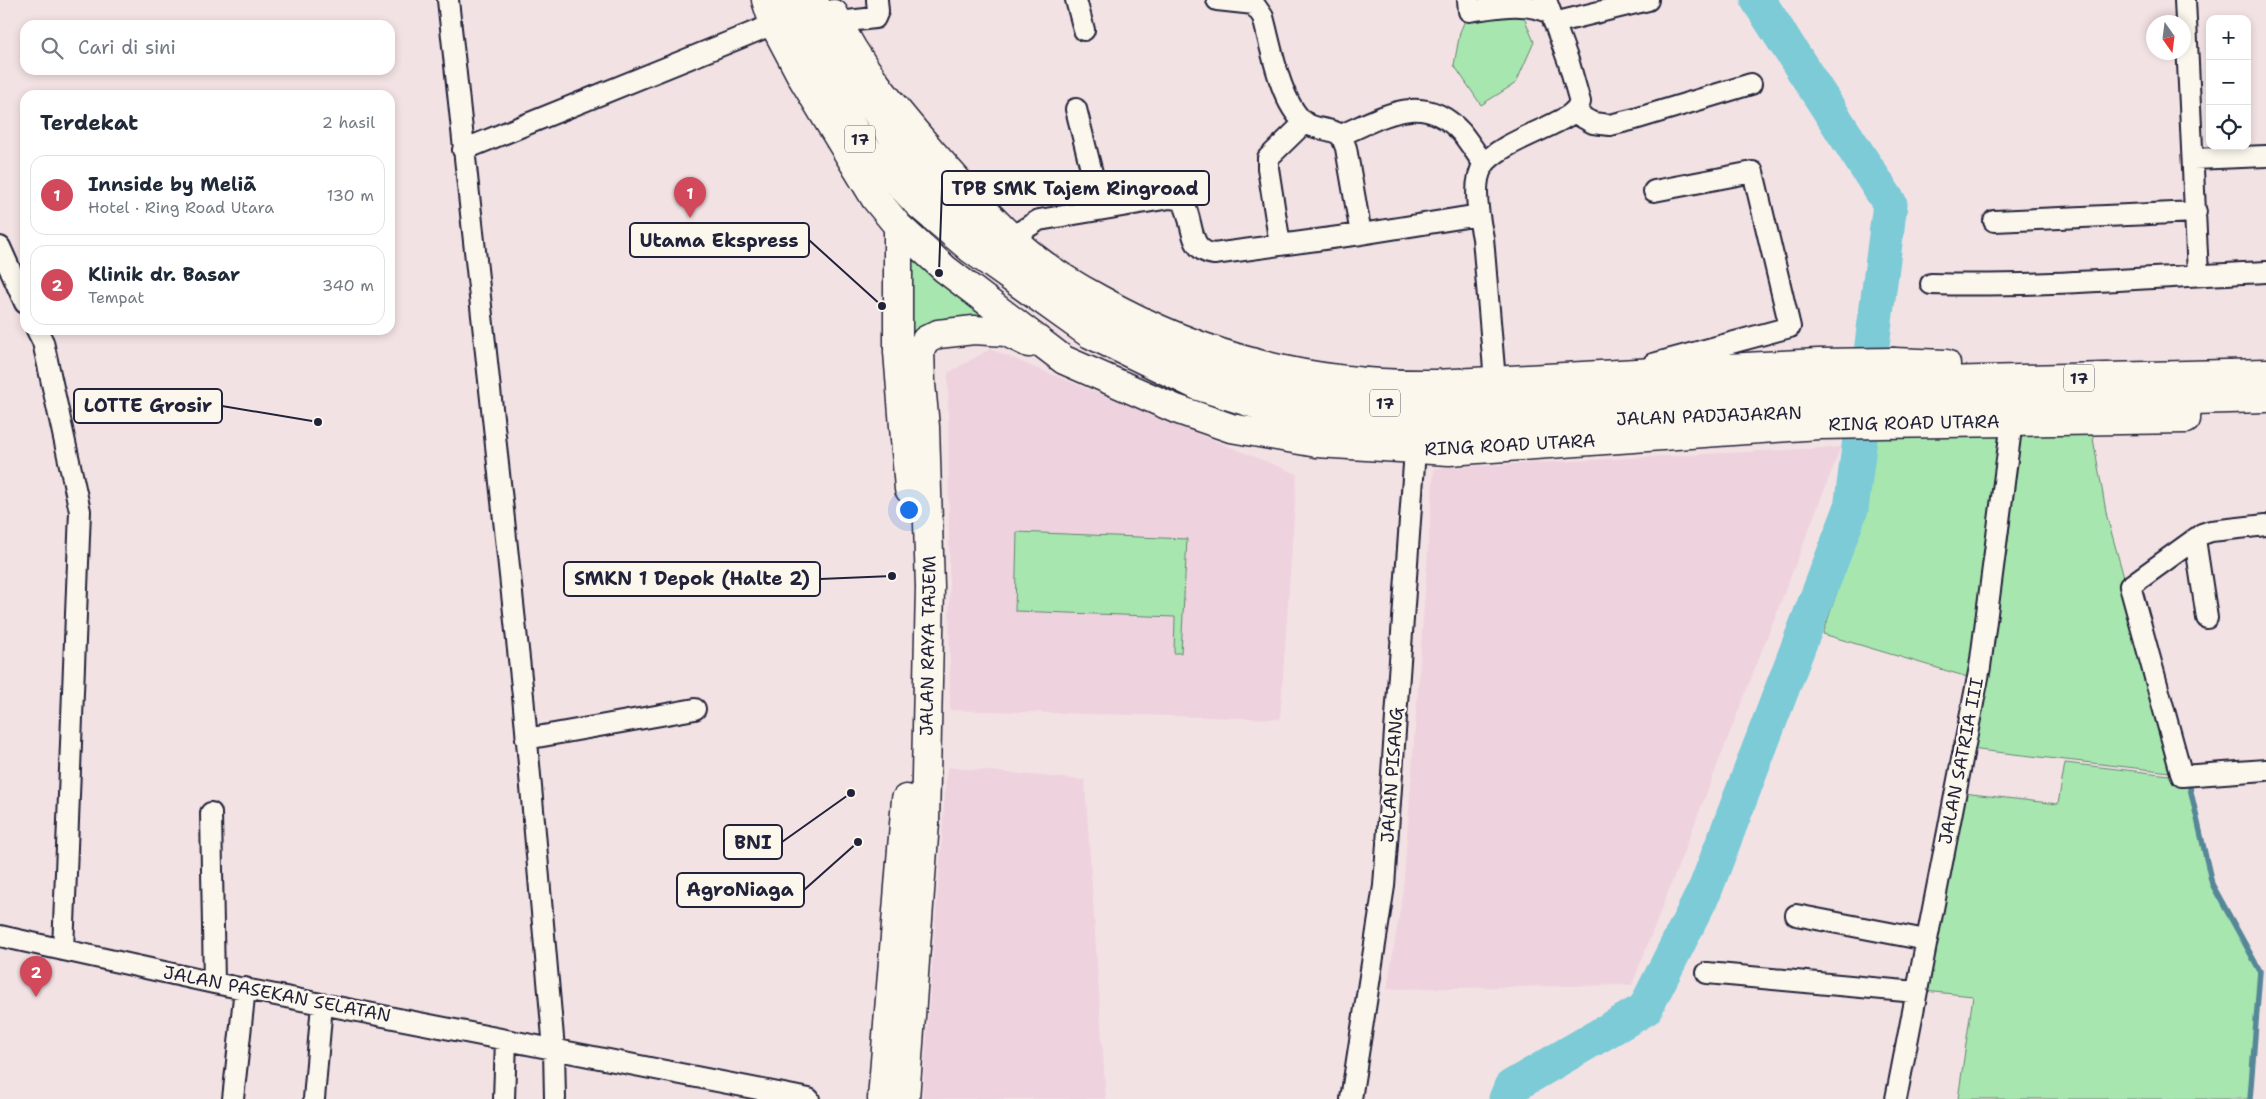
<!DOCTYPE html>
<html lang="id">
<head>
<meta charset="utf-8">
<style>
	:root { --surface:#fff; --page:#f2f2f3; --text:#1f2937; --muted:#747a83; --line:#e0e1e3; --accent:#d1495b }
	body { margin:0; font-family:"Shantell Sans",sans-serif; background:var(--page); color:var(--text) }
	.controls { position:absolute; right:15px; top:15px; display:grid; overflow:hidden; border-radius:10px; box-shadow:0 2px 8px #0003 }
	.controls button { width:45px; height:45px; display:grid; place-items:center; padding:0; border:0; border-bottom:1px solid var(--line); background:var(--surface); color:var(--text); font:25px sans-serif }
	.compass { position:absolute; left:2146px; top:15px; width:45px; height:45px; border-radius:50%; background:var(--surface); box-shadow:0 2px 8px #0003; rotate:166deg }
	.you { position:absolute; left:908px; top:509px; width:18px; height:18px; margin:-12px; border:4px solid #fff; border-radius:50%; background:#1a73e8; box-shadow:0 0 0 8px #1a73e833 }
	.badge { display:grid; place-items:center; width:32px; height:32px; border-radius:50%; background:var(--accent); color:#fff; font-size:16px; font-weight:700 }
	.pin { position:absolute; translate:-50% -41px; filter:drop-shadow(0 1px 2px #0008) }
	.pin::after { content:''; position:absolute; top:26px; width:18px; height:15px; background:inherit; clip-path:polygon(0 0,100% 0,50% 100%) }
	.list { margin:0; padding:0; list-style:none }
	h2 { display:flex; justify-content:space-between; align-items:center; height:65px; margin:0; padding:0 20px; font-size:21px }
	h2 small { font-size:16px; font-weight:400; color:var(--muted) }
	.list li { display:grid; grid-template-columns:32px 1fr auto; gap:15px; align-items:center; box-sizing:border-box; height:80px; margin:0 10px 10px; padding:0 10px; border:1px solid var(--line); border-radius:15px }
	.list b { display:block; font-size:19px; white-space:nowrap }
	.list p { margin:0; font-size:16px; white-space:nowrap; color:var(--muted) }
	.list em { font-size:16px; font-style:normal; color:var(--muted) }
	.icon { flex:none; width:28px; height:28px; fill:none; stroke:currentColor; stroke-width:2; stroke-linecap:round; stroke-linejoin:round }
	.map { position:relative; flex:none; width:2266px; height:1099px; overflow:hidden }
	.search { position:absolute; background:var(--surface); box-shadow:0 2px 8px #0003; left:20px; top:20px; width:375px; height:55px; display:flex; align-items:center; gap:12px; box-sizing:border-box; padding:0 18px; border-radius:15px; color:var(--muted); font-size:19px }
	.panel { position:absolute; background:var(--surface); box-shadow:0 2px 8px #0003; left:20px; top:90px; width:375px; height:245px; border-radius:15px }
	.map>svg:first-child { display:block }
</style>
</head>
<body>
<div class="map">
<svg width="2266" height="1099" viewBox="0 0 2266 1099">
	<rect width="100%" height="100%" fill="#f3e2e4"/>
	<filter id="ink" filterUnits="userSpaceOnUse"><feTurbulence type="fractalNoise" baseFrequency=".02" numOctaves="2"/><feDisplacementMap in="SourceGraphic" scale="10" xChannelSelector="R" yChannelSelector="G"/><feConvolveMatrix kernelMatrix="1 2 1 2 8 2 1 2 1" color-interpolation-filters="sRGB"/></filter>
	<g filter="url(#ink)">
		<!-- built -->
		<path fill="#eed3de" d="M 990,349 L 1297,474 L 1280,719 L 950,710 L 948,373 Z
			M 1841,447 L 1632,985 L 1387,989 L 1403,891 L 1434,468 Z
			M 947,767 L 1085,780 L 1106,1099 L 922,1099 Z"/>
		<!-- green -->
		<path fill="#a7e6ae" stroke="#648474" d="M 1519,5 L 1534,42 L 1516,83 L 1481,105 L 1454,65 L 1460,32 L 1468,13 Z
			M 903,238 L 1007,328 L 901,349 Z
			M 2007,425 L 1971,678 L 1823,634 L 1862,516 L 1866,429 Z
			M 2021,427 L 2091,427 L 2107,517 L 2179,773 L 1970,749 L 2007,551 Z
			M 1017,532 L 1187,539 L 1181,653 L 1174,653 L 1175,617 L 1015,611 Z
			M 2065,763 L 2187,777 L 2212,884 L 2260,971 L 2250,1099 L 1958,1099 L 1973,996 L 1924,991 L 1963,793 L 2058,804 Z"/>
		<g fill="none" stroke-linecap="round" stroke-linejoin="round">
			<!-- stream -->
			<path stroke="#578799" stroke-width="5.5" d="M 2188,779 L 2212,884 L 2260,971 L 2250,1099"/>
			<!-- river -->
			<path stroke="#7bcbd7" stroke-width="35" d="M 1506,1099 L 1511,1087 L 1645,1009 L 1705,890 L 1851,509 L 1890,204 L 1758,0"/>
			<!-- street casing -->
			<g stroke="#22223b" stroke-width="24">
				<path id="street" d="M 448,0 L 523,696 L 554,1049 L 555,1099
					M 1076,0 L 1084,30
					M 1217,0 L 1254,4 L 1263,17 C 1271,46 1280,102 1304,122 C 1314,130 1330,128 1341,135 L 1346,148 L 1361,234
					M 1468,0 L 1469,11 C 1496,7 1526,0 1551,14
					M 2185,0 L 2198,275
					M 838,22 L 875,18 L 878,11 L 877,0
					M 1554,23 L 1648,0
					M 1076,109 L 1101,209
					M 1573,112 L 1593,123 L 1610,125 L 1635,119 L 1751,84
					M 1341,135 C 1383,117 1423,90 1461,132 C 1469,142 1476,153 1484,164
					M 463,150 L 774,24
					M 2193,159 L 2266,156
					M 1994,221 L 2196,212
					M 1015,241 L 1023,230 L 1039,220 L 1170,198 L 1178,199 L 1184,204 C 1194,223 1188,251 1214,254 L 1361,234 L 1479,215
					M 1280,245 L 1268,168 L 1268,158 L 1305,122
					M 0,247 L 25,303
					M 1931,284 C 2043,287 2154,277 2266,272
					M 37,330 L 43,342 L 80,511 L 63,950
					M 1653,364 L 1790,327 L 1753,172 L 1654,191
					M 1495,381 L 1483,238 C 1479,219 1472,182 1483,166 C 1494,148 1536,133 1555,123 C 1565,118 1576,113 1580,102 L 1569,63 L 1546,0
					M 2266,525 L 2211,531 L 2202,534 L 2130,586 L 2182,776 L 2266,770
					M 2195,539 L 2207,618
					M 526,739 L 695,709
					M 211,813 L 214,983
					M 1796,915 L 1926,940
					M 0,936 L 214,983 L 809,1099
					M 1707,973 L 1916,992
					M 233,1099 L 245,988
					M 314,1099 L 322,1004
					M 504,1099 L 506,1040
					M 1351,1099 L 1384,886 L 1415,450
					M 1896,1099 L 1980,667 L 2012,421"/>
			</g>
			<!-- secondary casing -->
			<g stroke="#22223b" stroke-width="31">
				<path id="secondary" d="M 766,0 L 774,24 L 803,79 L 875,198 L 898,226 L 945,269 L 1064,360 L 1176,409 L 1231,428 L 1317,443 L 1449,451 L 1819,425 L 2186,419 L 2187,401
					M 834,14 C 857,65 896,110 932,152 C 959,182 985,214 1015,241 C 1039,264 1069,283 1099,299 C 1206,359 1313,386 1436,384 L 1818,363 L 1893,362
					M 898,226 L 898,352 L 909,489
					M 882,1099 L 906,799
					M 905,1099 L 925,822 L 930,587 L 925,427 L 921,384 L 920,350 L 926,340 L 938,334 L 974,330 L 1006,332 L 1029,343"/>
			</g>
			<!-- primary casing -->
			<g stroke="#22223b" stroke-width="31">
				<path id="primary" d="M 905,823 L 925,822"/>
			</g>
			<!-- highway casing -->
			<g stroke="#22223b" stroke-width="31">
				<path id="highway" d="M 787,0 L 822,75 L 863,145 L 917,203 L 971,249 L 1090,334 L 1198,386 L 1261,406 L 1325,420 L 1389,426 L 1447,428 L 1893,408 L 2266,398
					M 813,0 L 845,63 L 887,129 L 938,191 L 991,238 L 1095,315 L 1204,369 L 1324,397 L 1383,403 L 1446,404 L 1821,384 L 2266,373
					M 1893,362 L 1946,364"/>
			</g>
			<!-- street -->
			<use href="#street" stroke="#fbf7ec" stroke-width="20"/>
			<!-- secondary -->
			<use href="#secondary" stroke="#fbf7ec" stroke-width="28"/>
			<!-- primary -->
			<use href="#primary" stroke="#fbf7ec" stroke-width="28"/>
			<!-- highway -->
			<use href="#highway" stroke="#fbf7ec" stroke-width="28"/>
		</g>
	</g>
	<g text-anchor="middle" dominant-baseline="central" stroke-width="5" stroke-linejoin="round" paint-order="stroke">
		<!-- shield labels -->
		<g fill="#fbf7ec" stroke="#636270" stroke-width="1">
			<rect x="845" y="125.5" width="30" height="27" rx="4"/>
			<rect x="2064" y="364.5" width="30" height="27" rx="4"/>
			<rect x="1370" y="389.5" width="30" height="27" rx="4"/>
		</g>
		<g font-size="16" font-weight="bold" fill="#22223b">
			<text x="860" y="139">17</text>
			<text x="2079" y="378">17</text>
			<text x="1385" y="403">17</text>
		</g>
		<!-- street labels -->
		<g font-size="18" fill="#22223b" stroke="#fbf7ec">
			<text transform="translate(1709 416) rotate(-2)">JALAN PADJAJARAN</text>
			<text transform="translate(1914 423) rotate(-1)">RING ROAD UTARA</text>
			<text transform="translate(1510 445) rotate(-3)">RING ROAD UTARA</text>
			<text transform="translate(928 646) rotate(-89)">JALAN RAYA TAJEM</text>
			<text transform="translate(1961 761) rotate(-79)">JALAN SATRIA III</text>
			<text transform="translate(1392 775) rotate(-86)">JALAN PISANG</text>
			<text transform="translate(277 994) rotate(11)">JALAN PASEKAN SELATAN</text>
		</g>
	</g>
	<!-- callouts -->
	<path fill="none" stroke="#22223b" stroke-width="2" d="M939 273L942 188M882 306L809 240M318 422L222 406M892 576L820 579M851 793L782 842M858 842L804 890"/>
	<g fill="#22223b" stroke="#fbf7ec" stroke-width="2">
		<circle cx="939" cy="273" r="5"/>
		<circle cx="882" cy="306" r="5"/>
		<circle cx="318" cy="422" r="5"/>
		<circle cx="892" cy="576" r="5"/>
		<circle cx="851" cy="793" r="5"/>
		<circle cx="858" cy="842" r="5"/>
	</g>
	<g fill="#fbf7ec" stroke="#22223b" stroke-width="2">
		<rect x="942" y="171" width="267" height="34" rx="5"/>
		<rect x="630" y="223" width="179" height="34" rx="5"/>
		<rect x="74" y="389" width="148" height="34" rx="5"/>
		<rect x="564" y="562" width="256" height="34" rx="5"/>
		<rect x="724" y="825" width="58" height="34" rx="5"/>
		<rect x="677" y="873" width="127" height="34" rx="5"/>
	</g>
	<g font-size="19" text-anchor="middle" font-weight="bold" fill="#22223b">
		<text x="1075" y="195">TPB SMK Tajem Ringroad</text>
		<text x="719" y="247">Utama Ekspress</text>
		<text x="148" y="412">LOTTE Grosir</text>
		<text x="692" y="585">SMKN 1 Depok (Halte 2)</text>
		<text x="753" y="849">BNI</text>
		<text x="740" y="896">AgroNiaga</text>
	</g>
</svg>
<div class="controls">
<button>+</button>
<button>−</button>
<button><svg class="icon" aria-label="locate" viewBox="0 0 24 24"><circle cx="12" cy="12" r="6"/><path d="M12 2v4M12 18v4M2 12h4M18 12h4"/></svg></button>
</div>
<svg class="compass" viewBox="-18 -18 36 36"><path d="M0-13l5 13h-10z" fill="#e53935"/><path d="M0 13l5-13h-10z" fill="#747a83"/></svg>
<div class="you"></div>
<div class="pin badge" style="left:690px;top:218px">1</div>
<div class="pin badge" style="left:36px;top:997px">2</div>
<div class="search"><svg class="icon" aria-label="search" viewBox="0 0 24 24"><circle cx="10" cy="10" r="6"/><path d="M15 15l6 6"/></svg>Cari di sini</div>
<section class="panel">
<h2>Terdekat<small>2 hasil</small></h2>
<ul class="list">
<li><span class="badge">1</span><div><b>Innside by Meliã</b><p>Hotel · Ring Road Utara</p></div><em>130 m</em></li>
<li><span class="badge">2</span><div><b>Klinik dr. Basar</b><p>Tempat</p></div><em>340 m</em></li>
</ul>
</section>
</div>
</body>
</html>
